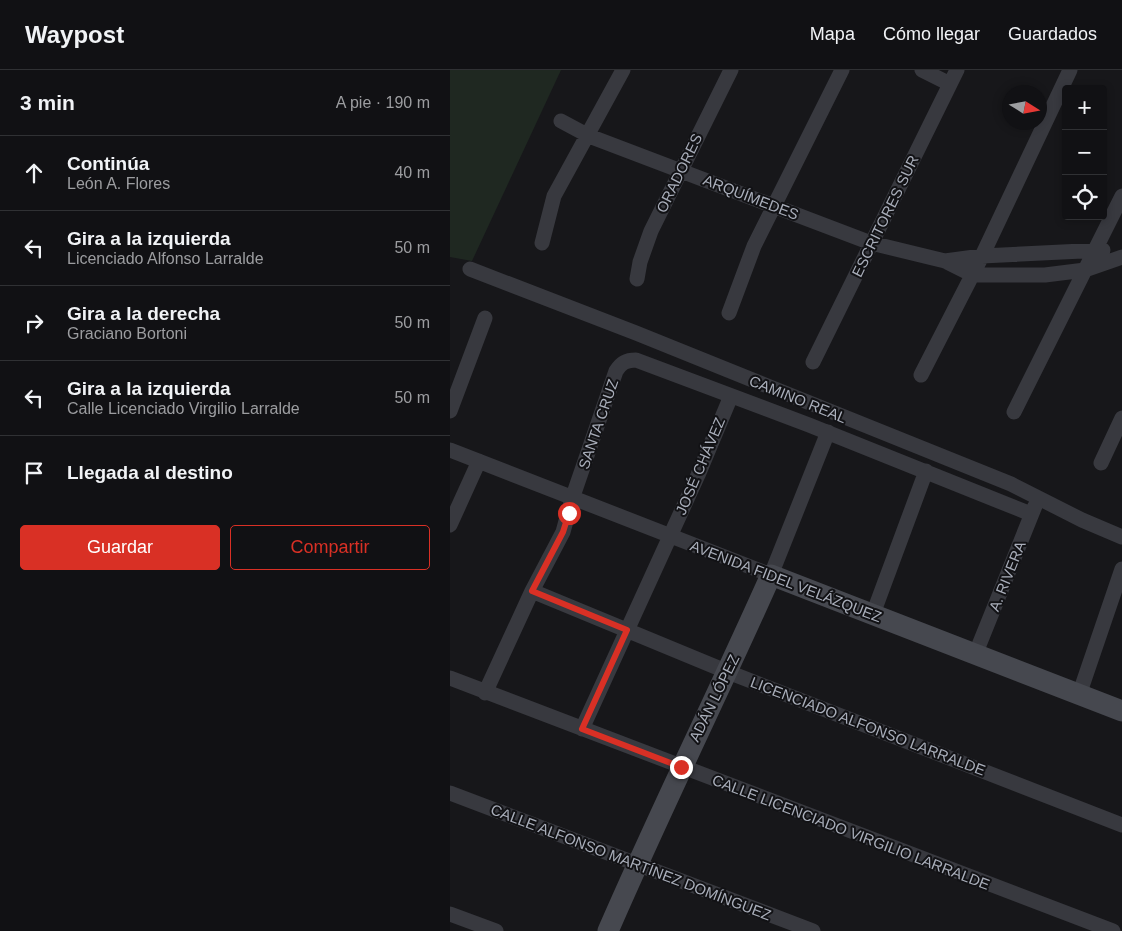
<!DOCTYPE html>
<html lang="es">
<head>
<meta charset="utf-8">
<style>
	:root { --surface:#111114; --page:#1a1a1d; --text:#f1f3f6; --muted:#9c9da0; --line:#303134; --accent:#d93025 }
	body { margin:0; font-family:Helvetica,sans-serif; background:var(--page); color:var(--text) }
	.controls { position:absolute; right:15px; top:15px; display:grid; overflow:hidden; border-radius:5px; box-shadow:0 2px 8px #0003 }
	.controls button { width:45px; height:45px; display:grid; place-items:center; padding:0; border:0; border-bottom:1px solid var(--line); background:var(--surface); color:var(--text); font:25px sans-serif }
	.compass { position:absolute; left:552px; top:15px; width:45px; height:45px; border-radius:50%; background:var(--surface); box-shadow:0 2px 8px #0003; rotate:101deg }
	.stop { position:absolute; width:15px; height:15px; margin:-11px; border:4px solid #d93025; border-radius:50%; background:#fff }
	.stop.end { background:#d93025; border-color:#fff; box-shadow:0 1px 5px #0008 }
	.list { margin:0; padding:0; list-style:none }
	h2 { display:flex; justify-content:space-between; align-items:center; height:65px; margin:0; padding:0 20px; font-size:21px }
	h2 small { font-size:16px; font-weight:400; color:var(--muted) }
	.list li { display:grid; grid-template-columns:32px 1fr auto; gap:15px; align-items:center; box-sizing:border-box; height:75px; padding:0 20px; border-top:1px solid var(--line) }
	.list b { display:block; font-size:19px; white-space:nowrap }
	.list p { margin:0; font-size:16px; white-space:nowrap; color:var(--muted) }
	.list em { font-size:16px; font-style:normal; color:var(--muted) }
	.actions { display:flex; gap:10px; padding:15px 20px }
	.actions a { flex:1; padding:11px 0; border:1px solid var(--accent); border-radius:5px; text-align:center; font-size:18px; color:var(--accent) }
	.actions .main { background:var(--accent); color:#fff }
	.icon { flex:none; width:28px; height:28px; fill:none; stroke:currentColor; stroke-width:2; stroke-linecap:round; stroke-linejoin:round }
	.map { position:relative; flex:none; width:672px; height:861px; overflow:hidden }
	header { display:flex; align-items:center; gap:30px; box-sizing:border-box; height:70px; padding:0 25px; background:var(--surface); border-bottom:1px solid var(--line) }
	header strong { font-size:24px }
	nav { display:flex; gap:28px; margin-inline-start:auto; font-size:18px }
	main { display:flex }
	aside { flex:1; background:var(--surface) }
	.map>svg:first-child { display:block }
</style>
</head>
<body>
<header>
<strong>Waypost</strong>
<nav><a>Mapa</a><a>Cómo llegar</a><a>Guardados</a></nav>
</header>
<main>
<aside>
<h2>3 min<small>A pie · 190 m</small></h2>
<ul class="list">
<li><svg class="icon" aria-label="ahead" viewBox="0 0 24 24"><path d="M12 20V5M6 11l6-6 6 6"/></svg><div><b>Continúa</b><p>León A. Flores</p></div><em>40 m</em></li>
<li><svg class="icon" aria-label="left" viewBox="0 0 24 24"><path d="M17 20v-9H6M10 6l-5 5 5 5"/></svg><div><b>Gira a la izquierda</b><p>Licenciado Alfonso Larralde</p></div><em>50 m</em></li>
<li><svg class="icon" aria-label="right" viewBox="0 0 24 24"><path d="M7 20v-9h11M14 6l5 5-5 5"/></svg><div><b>Gira a la derecha</b><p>Graciano Bortoni</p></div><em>50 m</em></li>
<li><svg class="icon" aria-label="left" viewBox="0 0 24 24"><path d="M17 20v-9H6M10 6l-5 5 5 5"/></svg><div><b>Gira a la izquierda</b><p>Calle Licenciado Virgilio Larralde</p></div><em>50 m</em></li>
<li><svg class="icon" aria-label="arrive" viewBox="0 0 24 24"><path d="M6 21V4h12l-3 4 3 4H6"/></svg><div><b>Llegada al destino</b></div></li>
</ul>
<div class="actions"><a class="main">Guardar</a><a>Compartir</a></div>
</aside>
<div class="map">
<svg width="672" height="861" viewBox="0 0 672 861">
	<rect width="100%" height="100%" fill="#17171a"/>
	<!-- green -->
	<path fill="#1f2821" d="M 0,0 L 111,0 L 22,191 L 0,187 Z"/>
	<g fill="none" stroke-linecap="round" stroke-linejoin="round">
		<!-- street -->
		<path stroke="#38393f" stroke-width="15" d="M 472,0 L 500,14
			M 111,51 L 139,66 L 421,173 L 495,191 L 523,205 L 595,205 L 635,200 L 672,187
			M 92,173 L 104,126 L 173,0
			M 495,191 L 532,186 L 653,180
			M 20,199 L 186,263 L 561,414 L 632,450 L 672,467
			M 187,209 L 190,192 L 201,161 L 281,0
			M 279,243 L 304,176 L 392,0
			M 363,292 L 507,0
			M 471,305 L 532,186 L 620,0
			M 0,341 L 35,248
			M 564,342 L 672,126
			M 0,380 L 321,505 L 378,362
			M 651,393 L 672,348
			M 0,455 L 29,391
			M 82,521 L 278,602 L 672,755
			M 423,544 L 476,401
			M 525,585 L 585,436
			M 0,608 L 663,861
			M 35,623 L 82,521 L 113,462 L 122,429 L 166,301 C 171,293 176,290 186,290 L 359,355 L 581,444
			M 629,625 L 672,499
			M 132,659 L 248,405 L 281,326
			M 0,723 L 363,861
			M 0,844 L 46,861"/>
		<!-- secondary -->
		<path stroke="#46484f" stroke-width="21" d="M 158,861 C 210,741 268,624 321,505 L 672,641"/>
	</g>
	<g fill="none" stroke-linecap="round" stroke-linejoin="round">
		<!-- route -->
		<path stroke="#d93025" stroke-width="6" d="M 119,443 L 113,462 L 82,521 L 177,560 L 132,659 L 231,697"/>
	</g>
	<g text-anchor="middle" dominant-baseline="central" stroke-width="4" stroke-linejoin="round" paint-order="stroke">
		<!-- street labels -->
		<g font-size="15" fill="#a9aeba" stroke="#121215">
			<text transform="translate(229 103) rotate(-64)">ORADORES</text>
			<text transform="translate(301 127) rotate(21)">ARQUÍMEDES</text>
			<text transform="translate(435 146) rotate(-64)">ESCRITORES SUR</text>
			<text transform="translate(348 329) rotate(22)">CAMINO REAL</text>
			<text transform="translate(148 354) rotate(-71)">SANTA CRUZ</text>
			<text transform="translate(250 396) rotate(-67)">JOSÉ CHÁVEZ</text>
			<text transform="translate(557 506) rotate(-68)">A. RIVERA</text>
			<text transform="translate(336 511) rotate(21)">AVENIDA FIDEL VELÁZQUEZ</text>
			<text transform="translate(264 628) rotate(-64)">ADÁN LÓPEZ</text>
			<text transform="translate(418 656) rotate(21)">LICENCIADO ALFONSO LARRALDE</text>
			<text transform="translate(401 762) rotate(21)">CALLE LICENCIADO VIRGILIO LARRALDE</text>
			<text transform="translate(181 792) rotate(21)">CALLE ALFONSO MARTÍNEZ DOMÍNGUEZ</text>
		</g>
	</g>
</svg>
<div class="controls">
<button>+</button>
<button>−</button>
<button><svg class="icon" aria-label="locate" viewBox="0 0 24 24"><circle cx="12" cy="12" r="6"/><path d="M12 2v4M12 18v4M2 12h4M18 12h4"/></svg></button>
</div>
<svg class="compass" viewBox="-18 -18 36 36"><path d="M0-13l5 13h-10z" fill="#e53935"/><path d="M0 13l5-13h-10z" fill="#9c9da0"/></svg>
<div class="stop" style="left:119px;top:443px"></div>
<div class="stop end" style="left:231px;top:697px"></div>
</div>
</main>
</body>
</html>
